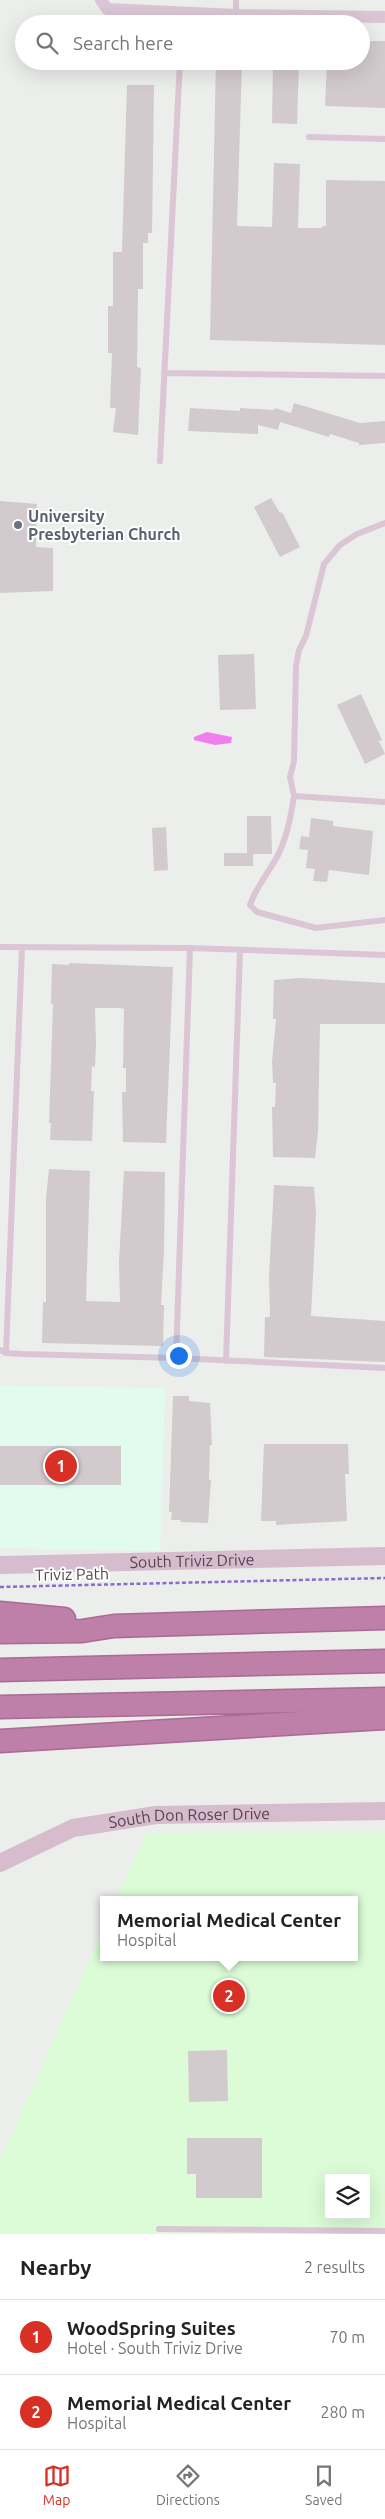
<!DOCTYPE html>
<html lang="en">
<head>
<meta charset="utf-8">
<style>
	:root { --surface:#fff; --page:#f2f2f2; --text:#222; --muted:#767676; --line:#e0e0e0; --accent:#d93025 }
	body { margin:0; font-family:Ubuntu,sans-serif; background:var(--page); color:var(--text) }
	.controls { position:absolute; right:15px; bottom:15px; display:grid; overflow:hidden; border-radius:0px; box-shadow:0 5px 20px #0002 }
	.controls button { width:45px; height:45px; display:grid; place-items:center; padding:0; border:0; border-bottom:1px solid var(--line); background:var(--surface); color:var(--text); font:25px sans-serif }
	.you { position:absolute; left:178px; top:1355px; width:18px; height:18px; margin:-12px; border:4px solid #fff; border-radius:50%; background:#1a73e8; box-shadow:0 0 0 8px #1a73e833 }
	.badge { display:grid; place-items:center; width:32px; height:32px; border-radius:50%; background:var(--accent); color:#fff; font-size:16px; font-weight:700 }
	.pin { position:absolute; translate:-50% -50%; border:2px solid #fff; box-shadow:0 1px 5px #0006 }
	.popup { position:absolute; left:100px; top:1896px; width:258px; height:65px; box-sizing:border-box; display:grid; place-content:center; border-radius:0px; background:var(--surface); filter:drop-shadow(0 1px 4px #0005); font-size:16px; white-space:nowrap; color:var(--muted) }
	.popup b { font-size:19px; color:var(--text) }
	.popup::after { content:''; position:absolute; left:50%; top:100%; margin-left:-10px; border:10px solid transparent; border-top-color:var(--surface) }
	.list { margin:0; padding:0; list-style:none }
	h2 { display:flex; justify-content:space-between; align-items:center; height:65px; margin:0; padding:0 20px; font-size:21px }
	h2 small { font-size:16px; font-weight:400; color:var(--muted) }
	.list li { display:grid; grid-template-columns:32px 1fr auto; gap:15px; align-items:center; box-sizing:border-box; height:75px; padding:0 20px; border-top:1px solid var(--line) }
	.list b { display:block; font-size:19px; white-space:nowrap }
	.list p { margin:0; font-size:16px; white-space:nowrap; color:var(--muted) }
	.list em { font-size:16px; font-style:normal; color:var(--muted) }
	.icon { flex:none; width:28px; height:28px; fill:none; stroke:currentColor; stroke-width:2; stroke-linecap:round; stroke-linejoin:round }
	.map { position:relative; flex:none; width:385px; height:2234px; overflow:hidden }
	.search { position:absolute; background:var(--surface); box-shadow:0 5px 20px #0002; left:15px; right:15px; top:15px; height:55px; display:flex; align-items:center; gap:12px; box-sizing:border-box; padding:0 18px; border-radius:28px; color:var(--muted); font-size:19px }
	.sheet { height:215px; background:var(--surface) }
	nav { display:flex; justify-content:space-around; align-items:center; box-sizing:border-box; height:70px; border-top:1px solid var(--line); background:var(--surface); font-size:14px; color:var(--muted) }
	nav a { display:grid; justify-items:center; gap:2px }
	nav .on { color:var(--accent) }
	.map>svg:first-child { display:block }
</style>
</head>
<body>
<div class="map">
<svg width="385" height="2234" viewBox="0 0 385 2234">
	<rect width="100%" height="100%" fill="#ebeeeb"/>
	<!-- commercial -->
	<path fill="#e1fcef" d="M 0,1386 L 165,1388 L 160,1551 L 0,1548 Z"/>
	<!-- medical -->
	<path fill="#dbfcd7" fill-rule="evenodd" d="M 385,1831 L 385,2234 L 0,2234 L 0,2160 L 104,1927 L 104,1957 L 354,1957 L 354,1900 L 116,1900 L 146,1833 ZM 329,2178 L 366,2178 L 366,2215 L 329,2215 Z"/>
	<!-- water -->
	<path fill="#f07fee" d="M 207,732 L 232,737 L 231,743 L 215,745 L 194,740 L 194,737 Z"/>
	<!-- building -->
	<path fill="#d3cace" d="M 361,41 L 385,41 L 385,108 L 325,106 L 327,61 L 361,61 Z
		M 216,61 L 242,61 L 237,226 L 272,227 L 274,163 L 300,164 L 298,228 L 322,228 L 322,226 L 326,226 L 326,180 L 385,181 L 385,345 L 210,340 Z
		M 273,61 L 299,61 L 297,124 L 272,123 Z
		M 127,85 L 154,85 L 152,233 L 148,233 L 148,243 L 143,243 L 143,289 L 138,289 L 137,367 L 141,368 L 138,435 L 113,432 L 116,408 L 110,408 L 112,353 L 108,353 L 108,306 L 113,306 L 113,252 L 122,252 Z
		M 294,403 L 360,423 L 385,421 L 385,443 L 359,445 L 359,443 L 330,434 L 329,437 L 280,422 L 278,430 L 258,425 L 258,434 L 188,431 L 190,408 L 240,411 L 240,408 L 274,410 L 275,408 L 291,413 Z
		M 271,498 L 280,513 L 282,512 L 300,547 L 280,557 L 254,507 Z
		M 0,501 L 37,504 L 36,547 L 53,548 L 53,591 L 0,593 Z
		M 254,654 L 256,709 L 220,710 L 218,655 Z
		M 361,694 L 382,740 L 379,741 L 385,754 L 365,764 L 337,705 Z
		M 247,816 L 271,816 L 272,854 L 253,854 L 253,866 L 224,866 L 224,853 L 247,853 Z
		M 311,818 L 333,821 L 333,826 L 373,831 L 369,875 L 329,870 L 327,882 L 313,881 L 315,869 L 306,868 L 308,850 L 299,849 L 301,836 L 309,837 Z
		M 166,827 L 168,870 L 154,871 L 152,828 Z
		M 69,963 L 173,967 L 166,1143 L 123,1142 L 122,1092 L 126,1092 L 126,1068 L 123,1068 L 124,1009 L 120,1008 L 95,1008 L 96,1045 L 95,1067 L 92,1066 L 91,1091 L 94,1091 L 92,1141 L 50,1140 L 51,1123 L 49,1123 L 53,1004 L 51,1004 L 52,964 L 69,965 Z
		M 301,978 L 385,983 L 385,1024 L 320,1024 L 318,1131 L 315,1158 L 273,1157 L 272,1107 L 275,1107 L 276,1083 L 273,1083 L 272,1062 L 276,1019 L 273,1019 L 274,980 Z
		M 49,1169 L 90,1171 L 86,1301 L 120,1302 L 119,1262 L 124,1171 L 165,1172 L 164,1252 L 161,1305 L 164,1305 L 163,1346 L 42,1343 L 43,1302 L 46,1302 L 46,1198 Z
		M 274,1185 L 314,1187 L 316,1214 L 311,1316 L 385,1321 L 385,1362 L 264,1357 L 265,1317 L 270,1317 L 269,1276 Z
		M 173,1396 L 189,1396 L 189,1401 L 210,1403 L 212,1445 L 210,1445 L 209,1480 L 211,1480 L 208,1523 L 180,1522 L 181,1520 L 171,1520 L 172,1512 L 169,1512 Z
		M 264,1444 L 348,1444 L 349,1474 L 345,1474 L 347,1521 L 276,1525 L 276,1521 L 261,1521 Z
		M 0,1446 L 121,1446 L 121,1485 L 0,1485 Z
		M 227,2050 L 228,2101 L 189,2102 L 188,2051 Z
		M 187,2138 L 262,2138 L 262,2198 L 196,2198 L 196,2174 L 187,2174 Z"/>
	<g fill="none" stroke-linecap="round" stroke-linejoin="round">
		<!-- highway casing -->
		<g stroke="#aa6a94" stroke-width="25">
			<path id="highway" d="M 0,1613 L 64,1619
				M 0,1632 L 82,1631 L 114,1626 L 385,1618
				M 0,1670 L 385,1661
				M 0,1707 L 385,1699
				M 0,1741 L 385,1718"/>
		</g>
		<!-- path -->
		<path stroke="#8b6bd0" stroke-width="2.5" stroke-dasharray="4 2.5" stroke-linecap="butt" d="M 0,1587 L 385,1578"/>
		<!-- lane -->
		<path stroke="#dac6d4" stroke-width="6" d="M 236,15 L 236,0
			M 182,24 L 183,13
			M 309,137 L 385,139
			M 164,373 L 385,376
			M 160,461 L 180,61
			M 385,523 L 357,534 L 340,545 L 324,564 L 306,636 L 299,650 L 296,666 L 294,761 L 290,777 L 294,796 L 385,802
			M 294,796 C 291,817 287,838 277,857 C 268,873 256,887 250,905 L 257,912 L 316,928 L 385,920
			M 0,947 L 190,948 L 176,1358 L 23,1354 L 6,1353 L 0,1350
			M 190,948 L 385,955
			M 6,1353 L 22,947
			M 176,1358 L 385,1368
			M 226,1361 L 240,950
			M 159,2229 L 385,2231"/>
		<!-- street -->
		<path stroke="#dac6d4" stroke-width="12" d="M 101,0 L 107,9 L 236,15 L 385,17"/>
		<!-- secondary -->
		<g stroke="#d6bccd" stroke-width="18">
			<path id="s1" d="M 0,1565 L 385,1556"/>
			<path id="s2" d="M 0,1863 L 73,1828 L 156,1815 L 385,1811"/>
		</g>
		<!-- highway -->
		<use href="#highway" stroke="#be7fa9" stroke-width="22"/>
	</g>
	<!-- markers -->
	<circle fill="#6b7280" stroke="#fff" stroke-width="2" cx="18" cy="525" r="5"/>
	<g text-anchor="middle" dominant-baseline="central" stroke-width="4" stroke-linejoin="round" paint-order="stroke">
		<!-- worship labels -->
		<g font-size="16" font-weight="bold" fill="#5b616d" stroke="#fff" text-anchor="start">
			<text x="28" y="516">University<tspan x="28" dy="18">Presbyterian Church</tspan></text>
		</g>
		<!-- street labels -->
		<g font-size="16" fill="#594353" stroke="#fff">
			<text stroke="none"><textPath href="#s1" startOffset="192">South Triviz Drive</textPath></text>
			<text transform="translate(72 1574) rotate(-1)">Triviz Path</text>
			<text stroke="none"><textPath href="#s2" startOffset="198">South Don Roser Drive</textPath></text>
		</g>
	</g>
</svg>
<div class="controls">
<button><svg class="icon" aria-label="layers" viewBox="0 0 24 24"><path d="M12 4l9 5-9 5-9-5zM3 14l9 5 9-5"/></svg></button>
</div>
<div class="you"></div>
<div class="pin badge" style="left:61px;top:1466px">1</div>
<div class="pin badge" style="left:229px;top:1996px">2</div>
<div class="popup"><b>Memorial Medical Center</b>Hospital</div>
<div class="search"><svg class="icon" aria-label="search" viewBox="0 0 24 24"><circle cx="10" cy="10" r="6"/><path d="M15 15l6 6"/></svg>Search here</div>
</div>
<section class="sheet">
<h2>Nearby<small>2 results</small></h2>
<ul class="list">
<li><span class="badge">1</span><div><b>WoodSpring Suites</b><p>Hotel · South Triviz Drive</p></div><em>70 m</em></li>
<li><span class="badge">2</span><div><b>Memorial Medical Center</b><p>Hospital</p></div><em>280 m</em></li>
</ul>
</section>
<nav>
<a class="on"><svg class="icon" aria-label="map" viewBox="0 0 24 24"><path d="M3 6l6-2 6 2 6-2v14l-6 2-6-2-6 2zM9 4v14M15 6v14"/></svg>Map</a>
<a><svg class="icon" aria-label="directions" viewBox="0 0 24 24"><path d="M12 3l9 9-9 9-9-9zM9 14v-3h6M13 9l2 2-2 2"/></svg>Directions</a>
<a><svg class="icon" aria-label="saved" viewBox="0 0 24 24"><path d="M7 4h10v16l-5-4-5 4z"/></svg>Saved</a>
</nav>
</body>
</html>
